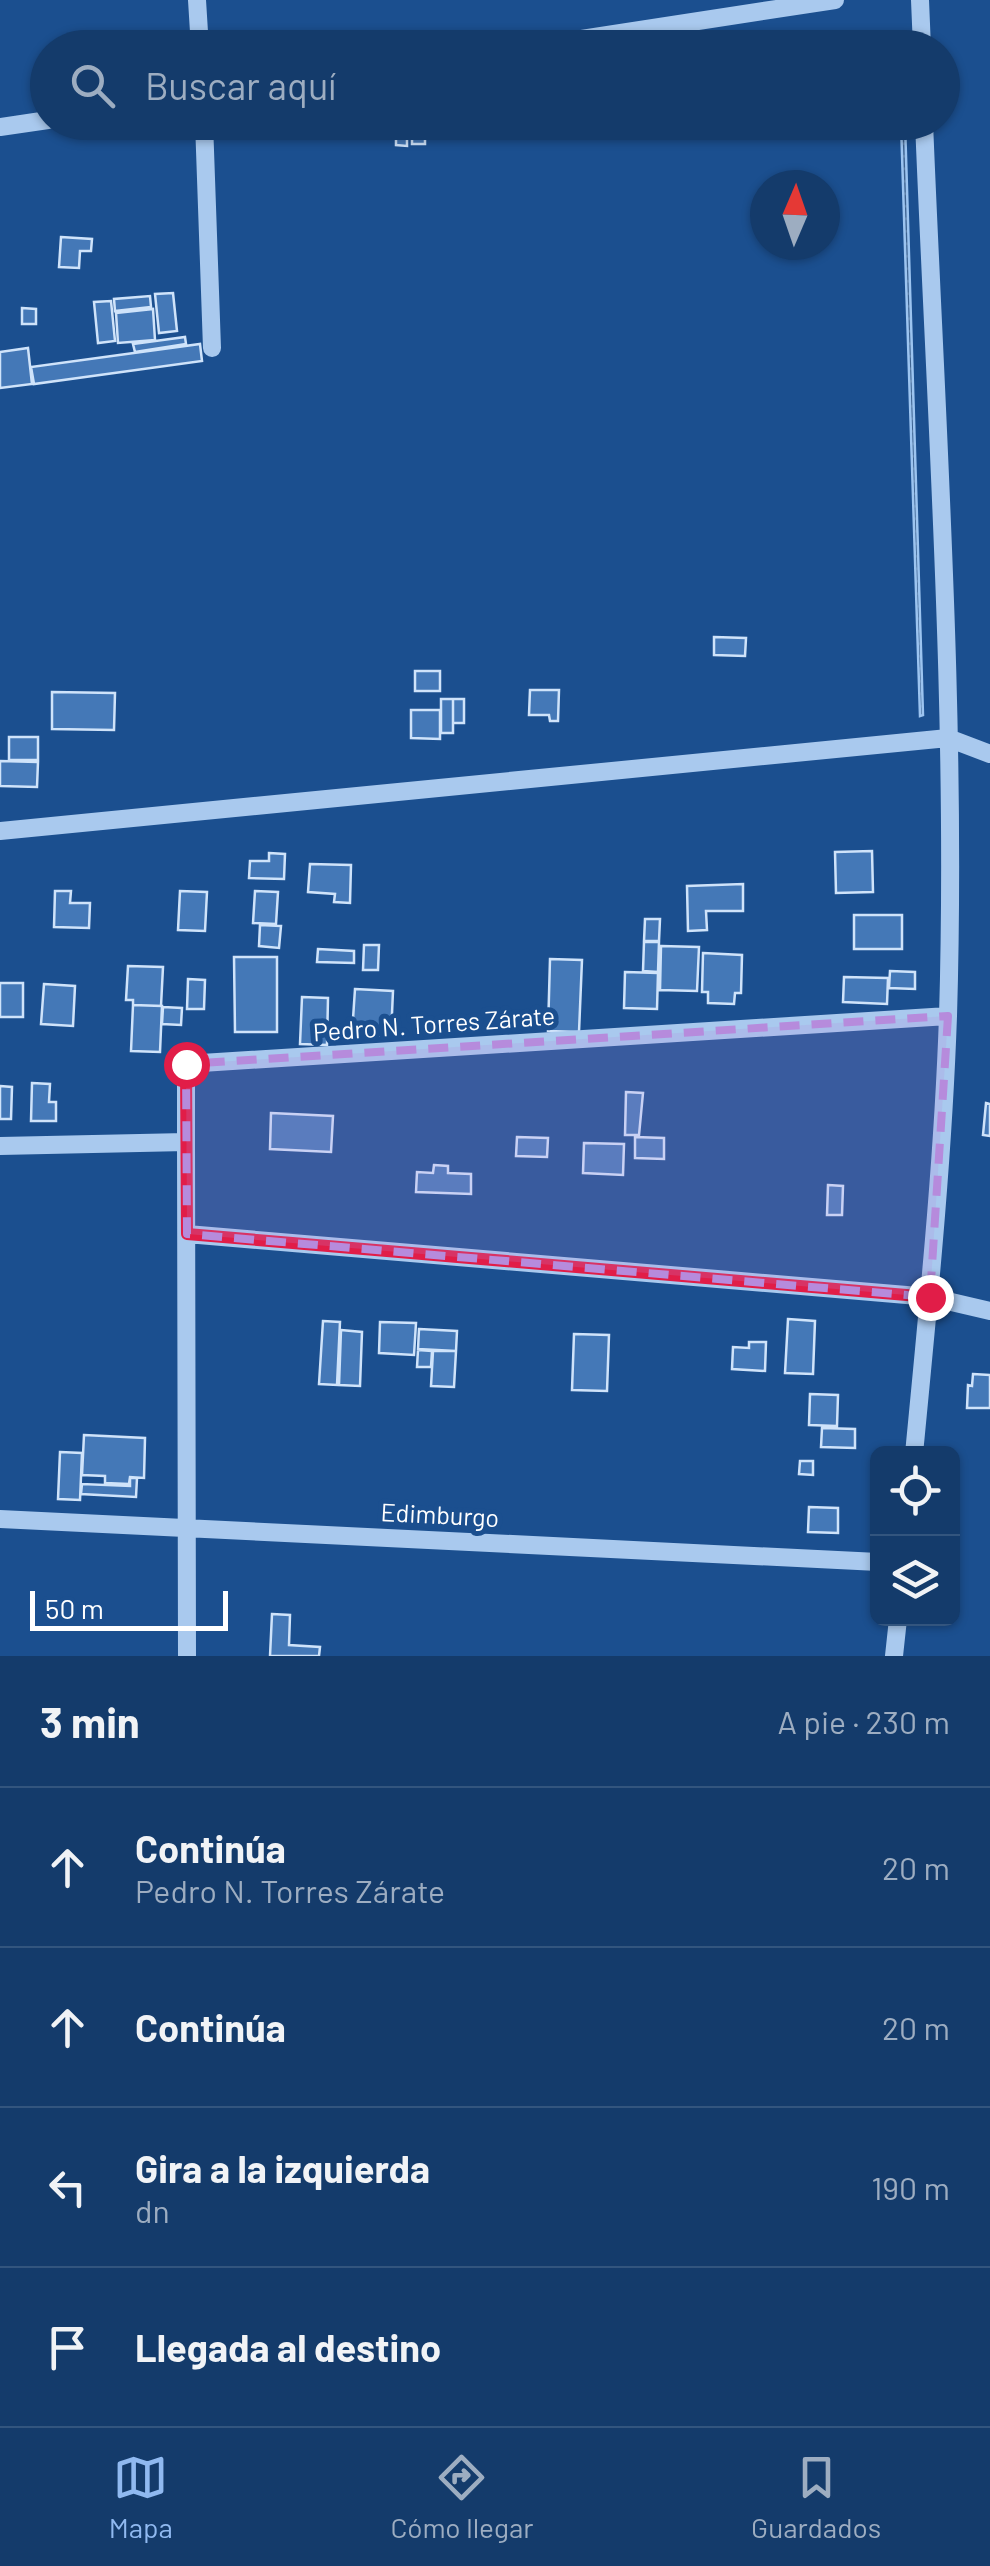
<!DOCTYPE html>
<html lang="es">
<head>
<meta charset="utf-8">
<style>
	:root { --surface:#143b6b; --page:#1d4271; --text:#f1f3f6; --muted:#9dadc1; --line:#33557e; --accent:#90b9f0 }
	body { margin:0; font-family:Barlow,sans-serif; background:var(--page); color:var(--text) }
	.controls { position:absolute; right:30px; bottom:30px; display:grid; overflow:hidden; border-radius:15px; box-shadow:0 2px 8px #0004 }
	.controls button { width:90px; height:90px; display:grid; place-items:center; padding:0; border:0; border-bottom:2px solid var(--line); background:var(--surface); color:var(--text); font:50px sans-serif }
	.compass { position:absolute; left:750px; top:170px; width:90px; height:90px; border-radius:50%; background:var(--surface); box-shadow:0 2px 8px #0004; rotate:2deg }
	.scale { position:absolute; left:30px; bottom:25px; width:198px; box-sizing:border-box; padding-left:10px; border:5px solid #fff; border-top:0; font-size:28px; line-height:35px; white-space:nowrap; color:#fff; -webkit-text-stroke:8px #1b4f8f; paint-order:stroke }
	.stop { position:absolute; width:30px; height:30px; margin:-22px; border:8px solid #e11d48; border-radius:50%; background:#fff }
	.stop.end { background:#e11d48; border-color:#fff; box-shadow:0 2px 10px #0008 }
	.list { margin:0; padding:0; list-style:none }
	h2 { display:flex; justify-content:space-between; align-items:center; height:130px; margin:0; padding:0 40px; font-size:42px }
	h2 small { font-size:32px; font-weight:400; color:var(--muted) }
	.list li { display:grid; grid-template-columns:65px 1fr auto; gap:30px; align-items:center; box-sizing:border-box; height:160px; padding:0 40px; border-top:2px solid var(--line) }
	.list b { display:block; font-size:38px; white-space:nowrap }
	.list p { margin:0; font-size:32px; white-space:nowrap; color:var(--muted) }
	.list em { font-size:32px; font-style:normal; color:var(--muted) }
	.icon { flex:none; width:55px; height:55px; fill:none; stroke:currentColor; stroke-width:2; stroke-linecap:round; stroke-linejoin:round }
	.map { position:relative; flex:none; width:990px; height:1656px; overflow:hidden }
	.search { position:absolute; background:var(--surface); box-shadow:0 2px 8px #0004; left:30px; right:30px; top:30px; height:110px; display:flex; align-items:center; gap:25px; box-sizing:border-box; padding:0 35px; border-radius:55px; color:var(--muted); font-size:38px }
	.sheet { height:770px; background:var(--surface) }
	nav { display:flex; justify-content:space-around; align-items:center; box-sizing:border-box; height:140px; border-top:2px solid var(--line); background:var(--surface); font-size:28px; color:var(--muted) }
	nav a { display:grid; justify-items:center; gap:5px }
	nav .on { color:var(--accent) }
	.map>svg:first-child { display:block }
</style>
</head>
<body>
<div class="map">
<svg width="990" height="1656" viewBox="0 0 990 1656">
	<defs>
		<pattern id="water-rules" width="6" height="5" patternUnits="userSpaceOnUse" patternTransform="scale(2.5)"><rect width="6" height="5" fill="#3c6290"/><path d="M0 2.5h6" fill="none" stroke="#597aa1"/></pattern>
	</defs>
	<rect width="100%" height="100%" fill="#1b4f8f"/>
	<!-- water -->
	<path fill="url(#water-rules)" stroke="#9cc4f0" stroke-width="2.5" d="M 901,123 L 905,123 L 923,715 L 920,716 Z"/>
	<!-- building -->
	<path fill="#4478b7" stroke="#cfe3fa" stroke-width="2.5" d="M 396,122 L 407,122 L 407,146 L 396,145 Z
		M 412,122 L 425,122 L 425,144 L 412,144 Z
		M 61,237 L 92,239 L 91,251 L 80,251 L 79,268 L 59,267 Z
		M 173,293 L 177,331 L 159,333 L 155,294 Z
		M 150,296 L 151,307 L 115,311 L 114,299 Z
		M 111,301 L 115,341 L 98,343 L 94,302 Z
		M 22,308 L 36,309 L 36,324 L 22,324 Z
		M 153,309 L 155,340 L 118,343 L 116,313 Z
		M 185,337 L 186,344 L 135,352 L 133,344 Z
		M 200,344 L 202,361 L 34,384 L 31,367 Z
		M 28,348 L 32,384 L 0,388 L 0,352 Z
		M 714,637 L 746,638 L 745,656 L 714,655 Z
		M 415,671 L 440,671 L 440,691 L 415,691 Z
		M 530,690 L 559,690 L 558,721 L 550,721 L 549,715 L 529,715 Z
		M 52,692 L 115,693 L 114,730 L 52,729 Z
		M 441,699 L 453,699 L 453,733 L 441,733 Z
		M 453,699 L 464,699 L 464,723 L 453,723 Z
		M 411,710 L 440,710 L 440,739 L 411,738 Z
		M 9,737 L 38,737 L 38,760 L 9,760 Z
		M 0,761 L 38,762 L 37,787 L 0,786 Z
		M 872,851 L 873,892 L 836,893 L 835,852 Z
		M 269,853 L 285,854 L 284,879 L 249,878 L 250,861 L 269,861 Z
		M 310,864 L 351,865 L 350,903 L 334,902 L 335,894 L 308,892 Z
		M 743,884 L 743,911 L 706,911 L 707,930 L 688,931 L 687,886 Z
		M 55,891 L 71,891 L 70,903 L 90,903 L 89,928 L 54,927 Z
		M 180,891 L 207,892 L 205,931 L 178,930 Z
		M 255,891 L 278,892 L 276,924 L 253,923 Z
		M 854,915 L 902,915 L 902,949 L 854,949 Z
		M 645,919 L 660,919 L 659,941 L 644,941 Z
		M 260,925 L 281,926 L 279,948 L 259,946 Z
		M 644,942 L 659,942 L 658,972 L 643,971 Z
		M 364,945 L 379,945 L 378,970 L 363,970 Z
		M 661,946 L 699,947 L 697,991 L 660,990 Z
		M 318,949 L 354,951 L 354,963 L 317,962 Z
		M 703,953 L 742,955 L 741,993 L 735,993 L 734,1004 L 708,1003 L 708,992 L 702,992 Z
		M 234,957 L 277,957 L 277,1032 L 235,1032 Z
		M 550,959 L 582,960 L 579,1032 L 548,1031 Z
		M 128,966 L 163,967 L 161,1006 L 133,1005 L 133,1000 L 126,1000 Z
		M 890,971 L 915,972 L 915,989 L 889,988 Z
		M 625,972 L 658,973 L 657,1009 L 624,1008 Z
		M 844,977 L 888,978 L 887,1004 L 843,1002 Z
		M 188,979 L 205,980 L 204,1009 L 187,1009 Z
		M 0,983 L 23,983 L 23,1017 L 0,1017 Z
		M 44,984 L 75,986 L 73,1026 L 41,1024 Z
		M 355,989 L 393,991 L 391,1036 L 352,1034 Z
		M 302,997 L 328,998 L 327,1045 L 300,1044 Z
		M 133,1005 L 162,1006 L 160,1052 L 131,1051 Z
		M 163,1007 L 182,1008 L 181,1025 L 162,1024 Z
		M 32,1083 L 50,1084 L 49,1102 L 56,1102 L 56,1121 L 31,1121 Z
		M 0,1086 L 12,1087 L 11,1119 L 0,1119 Z
		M 626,1092 L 643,1093 L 639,1135 L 625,1135 Z
		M 986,1103 L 990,1104 L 990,1136 L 983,1135 Z
		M 271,1113 L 333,1116 L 331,1152 L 270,1149 Z
		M 517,1137 L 548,1138 L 547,1157 L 516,1156 Z
		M 635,1137 L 664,1138 L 664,1159 L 635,1158 Z
		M 584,1143 L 624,1144 L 623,1175 L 583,1173 Z
		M 434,1165 L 448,1166 L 448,1173 L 471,1174 L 471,1194 L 416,1192 L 417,1172 L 433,1173 Z
		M 828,1185 L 843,1186 L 842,1215 L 827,1215 Z
		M 788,1319 L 815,1321 L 813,1374 L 785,1373 Z
		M 323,1321 L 340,1322 L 337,1385 L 319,1384 Z
		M 380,1322 L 416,1323 L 414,1355 L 379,1353 Z
		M 419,1329 L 457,1331 L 456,1351 L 418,1349 Z
		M 341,1330 L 362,1332 L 360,1386 L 339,1385 Z
		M 574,1334 L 609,1335 L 607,1391 L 572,1390 Z
		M 749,1342 L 766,1342 L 765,1371 L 732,1369 L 733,1347 L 749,1348 Z
		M 418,1350 L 432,1351 L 431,1367 L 417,1367 Z
		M 433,1351 L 456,1351 L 454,1387 L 431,1386 Z
		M 973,1374 L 990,1375 L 990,1408 L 967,1408 L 968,1385 L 972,1386 Z
		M 810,1394 L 838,1395 L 837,1426 L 809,1425 Z
		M 822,1428 L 855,1429 L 855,1448 L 821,1447 Z
		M 84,1435 L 145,1438 L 144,1478 L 130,1477 L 129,1484 L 105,1483 L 105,1476 L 82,1475 Z
		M 60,1452 L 82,1453 L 80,1500 L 58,1499 Z
		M 800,1461 L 813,1461 L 813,1475 L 799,1474 Z
		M 130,1478 L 137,1478 L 136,1497 L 81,1494 L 82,1484 L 130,1486 Z
		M 809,1507 L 838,1508 L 838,1533 L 808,1532 Z
		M 272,1614 L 290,1615 L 289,1645 L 320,1647 L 319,1656 L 270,1656 Z"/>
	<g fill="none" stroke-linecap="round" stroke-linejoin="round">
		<!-- minor -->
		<path stroke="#a9c9ee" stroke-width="18" d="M 197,0 L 200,48
			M 920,0 L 922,48
			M 523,48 L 835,0
			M 204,122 L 212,348
			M 0,127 L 48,120
			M 0,831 L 948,738 L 990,754
			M 186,1142 L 187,1656
			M 0,1146 L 186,1142 L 186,1064 L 948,1016
			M 187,1234 L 930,1297 L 990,1311
			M 914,1454 C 928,1308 943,1162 948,1016 C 957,718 936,419 924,122
			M 0,1519 L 878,1562
			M 894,1656 L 898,1619"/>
	</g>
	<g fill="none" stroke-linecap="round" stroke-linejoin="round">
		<!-- route -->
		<path stroke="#e11d48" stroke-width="12" d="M 186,1064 L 187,1234 L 930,1297"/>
	</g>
	<!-- marked area -->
	<path fill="#b68bdc" fill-opacity="0.2" stroke="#b68bdc" stroke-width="8" stroke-dasharray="20 12" stroke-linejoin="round" d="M 948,1016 L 930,1297 L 187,1234 L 186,1064 Z"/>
	<g text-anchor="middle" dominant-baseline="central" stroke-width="10" stroke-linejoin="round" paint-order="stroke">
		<!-- street labels -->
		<g font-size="25" fill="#fff" stroke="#1b4f8f">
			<text transform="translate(434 1023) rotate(-4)">Pedro N. Torres Zárate</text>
			<text transform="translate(440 1514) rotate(3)">Edimburgo</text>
		</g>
	</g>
</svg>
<div class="controls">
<button><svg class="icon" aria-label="locate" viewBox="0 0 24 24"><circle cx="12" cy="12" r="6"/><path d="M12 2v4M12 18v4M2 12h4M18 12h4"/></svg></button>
<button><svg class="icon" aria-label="layers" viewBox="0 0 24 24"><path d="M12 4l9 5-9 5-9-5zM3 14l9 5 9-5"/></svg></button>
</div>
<svg class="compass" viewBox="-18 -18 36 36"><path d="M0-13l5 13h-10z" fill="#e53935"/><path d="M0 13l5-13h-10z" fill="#9dadc1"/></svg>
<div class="scale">50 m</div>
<div class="stop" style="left:186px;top:1064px"></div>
<div class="stop end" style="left:930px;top:1297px"></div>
<div class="search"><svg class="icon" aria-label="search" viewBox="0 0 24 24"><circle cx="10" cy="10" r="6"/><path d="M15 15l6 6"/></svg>Buscar aquí</div>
</div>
<section class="sheet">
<h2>3 min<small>A pie · 230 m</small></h2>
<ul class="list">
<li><svg class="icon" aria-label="ahead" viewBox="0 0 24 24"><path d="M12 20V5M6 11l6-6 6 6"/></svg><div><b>Continúa</b><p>Pedro N. Torres Zárate</p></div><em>20 m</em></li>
<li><svg class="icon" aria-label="ahead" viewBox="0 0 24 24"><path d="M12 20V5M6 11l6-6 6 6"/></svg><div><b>Continúa</b></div><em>20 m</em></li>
<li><svg class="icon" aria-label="left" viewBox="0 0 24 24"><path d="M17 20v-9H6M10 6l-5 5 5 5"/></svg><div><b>Gira a la izquierda</b><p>dn</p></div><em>190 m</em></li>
<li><svg class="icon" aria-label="arrive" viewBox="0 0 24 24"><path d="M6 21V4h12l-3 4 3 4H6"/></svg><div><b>Llegada al destino</b></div></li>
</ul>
</section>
<nav>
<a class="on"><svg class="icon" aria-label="map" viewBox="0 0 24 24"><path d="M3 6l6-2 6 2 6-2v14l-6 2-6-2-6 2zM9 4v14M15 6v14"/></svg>Mapa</a>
<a><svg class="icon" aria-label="directions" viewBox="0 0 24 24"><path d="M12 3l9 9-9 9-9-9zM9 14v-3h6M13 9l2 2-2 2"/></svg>Cómo llegar</a>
<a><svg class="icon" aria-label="saved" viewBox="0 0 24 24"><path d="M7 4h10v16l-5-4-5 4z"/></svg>Guardados</a>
</nav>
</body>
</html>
